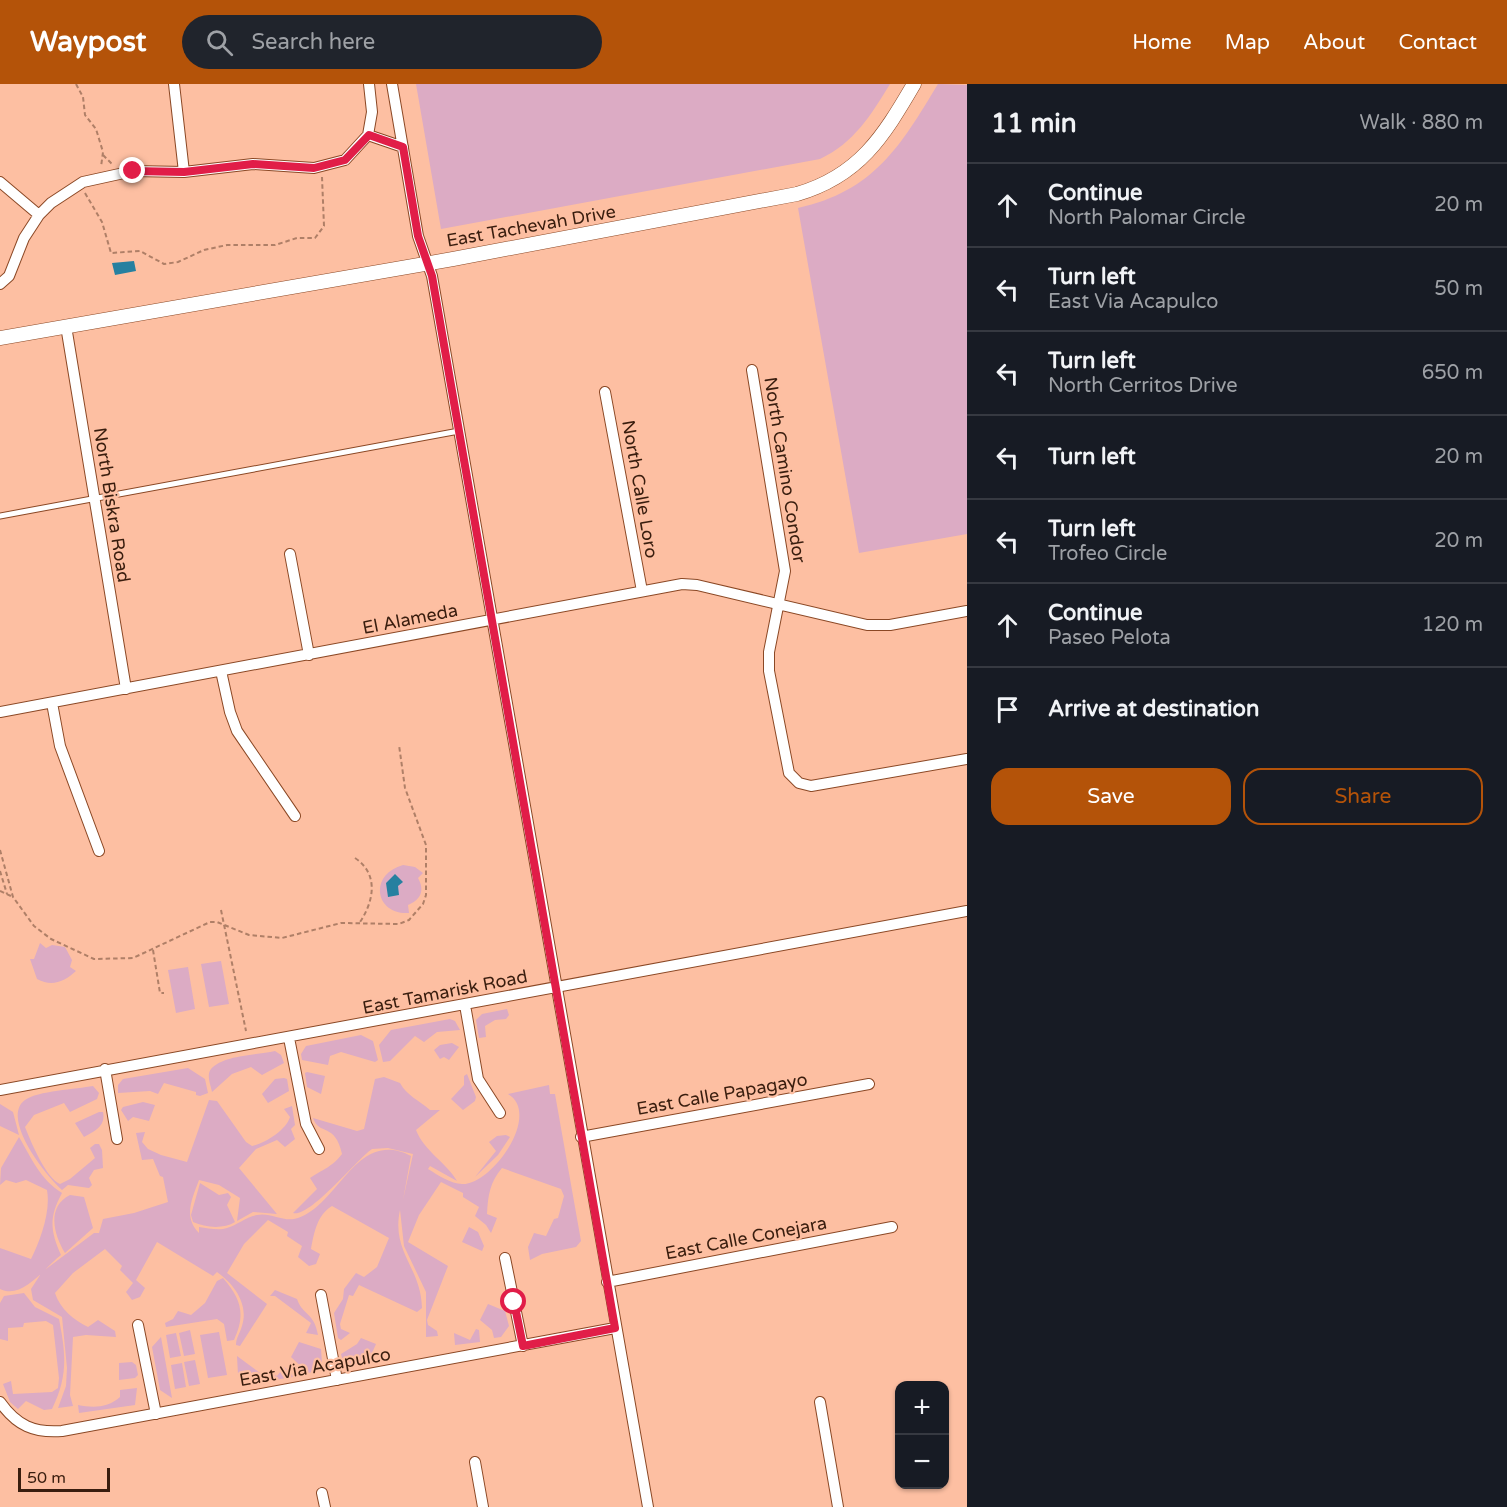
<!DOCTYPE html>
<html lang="en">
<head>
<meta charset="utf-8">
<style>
	:root { --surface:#171b24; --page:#20242c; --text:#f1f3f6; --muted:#9ea1a6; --line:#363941; --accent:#b45309 }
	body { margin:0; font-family:"Varela Round",sans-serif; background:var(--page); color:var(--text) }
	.controls { position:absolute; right:18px; bottom:18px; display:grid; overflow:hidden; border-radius:12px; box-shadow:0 2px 4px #0004 }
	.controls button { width:54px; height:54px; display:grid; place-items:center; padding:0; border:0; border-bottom:2px solid var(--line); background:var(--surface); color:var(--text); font:30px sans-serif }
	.scale { position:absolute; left:18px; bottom:15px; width:92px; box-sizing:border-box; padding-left:6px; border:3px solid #391d0e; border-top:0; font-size:16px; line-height:21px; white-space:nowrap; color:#391d0e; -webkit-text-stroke:4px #fdbfa2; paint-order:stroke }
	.stop { position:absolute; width:18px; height:18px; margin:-14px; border:4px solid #e11d48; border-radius:50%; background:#fff }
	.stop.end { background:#e11d48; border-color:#fff; box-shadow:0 2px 6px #0008 }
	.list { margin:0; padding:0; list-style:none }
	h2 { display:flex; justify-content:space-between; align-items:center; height:78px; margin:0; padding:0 24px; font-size:26px }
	h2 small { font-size:20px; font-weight:400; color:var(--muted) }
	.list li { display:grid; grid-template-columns:39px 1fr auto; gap:18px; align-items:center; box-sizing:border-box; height:84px; padding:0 24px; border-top:2px solid var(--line) }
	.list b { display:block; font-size:22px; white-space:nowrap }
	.list p { margin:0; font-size:20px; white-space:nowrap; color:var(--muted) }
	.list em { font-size:20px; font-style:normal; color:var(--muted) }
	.actions { display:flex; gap:12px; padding:18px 24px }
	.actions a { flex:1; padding:14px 0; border:2px solid var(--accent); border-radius:18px; text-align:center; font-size:21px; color:var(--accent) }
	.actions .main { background:var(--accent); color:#fff }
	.icon { flex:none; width:33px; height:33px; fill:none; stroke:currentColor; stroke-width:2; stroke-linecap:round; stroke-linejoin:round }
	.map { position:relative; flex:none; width:967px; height:1423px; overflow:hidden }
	header { display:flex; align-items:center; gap:36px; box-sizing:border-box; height:84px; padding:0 30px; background:var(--accent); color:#fff }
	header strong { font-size:28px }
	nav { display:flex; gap:33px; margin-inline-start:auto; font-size:21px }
	.search { width:420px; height:54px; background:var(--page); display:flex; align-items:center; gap:15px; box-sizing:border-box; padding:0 21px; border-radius:33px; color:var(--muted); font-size:22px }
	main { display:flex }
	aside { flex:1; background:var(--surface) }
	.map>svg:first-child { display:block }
</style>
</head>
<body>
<header>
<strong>Waypost</strong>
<div class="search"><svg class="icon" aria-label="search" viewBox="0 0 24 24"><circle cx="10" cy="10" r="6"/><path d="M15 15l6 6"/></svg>Search here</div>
<nav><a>Home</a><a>Map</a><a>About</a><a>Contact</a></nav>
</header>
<main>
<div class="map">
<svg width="967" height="1423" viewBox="0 0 967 1423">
	<rect width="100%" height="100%" fill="#fdbfa2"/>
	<!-- green -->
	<path fill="#dcabc4" d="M 416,0 L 890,0 C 871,31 854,59 820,75 L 441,145 Z
		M 938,0 L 967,1 L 967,450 L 859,469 L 798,124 C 874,107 900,63 938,0 Z
		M 403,781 L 415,783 L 423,789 L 418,794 C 425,806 421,816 408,821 L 409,829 C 375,831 368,791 403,781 Z
		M 40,859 L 46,864 L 52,861 L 65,863 L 72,876 L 70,883 L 76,887 C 64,898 52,903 37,895 L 30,875 L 34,875 Z
		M 221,877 L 229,920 L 209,923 L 201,880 Z
		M 188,883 L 195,925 L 176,929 L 168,886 Z
		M 507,925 L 509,931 L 506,935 L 495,936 L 485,942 L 486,953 L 479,954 L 476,936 L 482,930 Z
		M 450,935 L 455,937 L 460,946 L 437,948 L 424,958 L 415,952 L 390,977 L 383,978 L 379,961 L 391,946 Z
		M 361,951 L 373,957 L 378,976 L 375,978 L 341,968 L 330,972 L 328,981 L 302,976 L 301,970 L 306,962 Z
		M 452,959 L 459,963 L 449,976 L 444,973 L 440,975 L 434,966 L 440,961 Z
		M 275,967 L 281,971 L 284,979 L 262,991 L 251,983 L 232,990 L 212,1008 C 211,1002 206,991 211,985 C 223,971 256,971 275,967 Z
		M 188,984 L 205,995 L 208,1009 L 200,1012 L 196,1011 L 196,1008 L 164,999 L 158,1010 L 150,1007 L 118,1009 L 118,1001 L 123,995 Z
		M 307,988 L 325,992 L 321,1010 L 307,1003 L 305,989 Z
		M 467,990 L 476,1013 L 475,1017 L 463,1026 L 451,1015 L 464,1001 L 464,992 Z
		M 384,993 L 400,999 C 407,1012 419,1016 430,1026 L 440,1026 L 416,1046 C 424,1067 447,1079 457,1097 L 430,1082 L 428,1085 C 438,1091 451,1100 462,1100 C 492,1101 542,1030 508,1010 L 549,1001 L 550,1010 L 555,1010 L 581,1157 L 576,1163 L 542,1170 L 530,1176 L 528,1163 L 534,1149 L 546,1152 L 554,1135 L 558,1134 L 564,1112 L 561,1105 L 502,1084 C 490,1098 488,1111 487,1130 L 497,1134 L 491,1149 L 486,1141 L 475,1132 L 479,1123 L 463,1113 L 463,1109 L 441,1098 L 419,1131 L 408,1158 L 448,1182 L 427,1236 L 428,1241 L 437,1247 L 438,1252 L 426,1253 L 426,1208 L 404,1162 L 400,1126 C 391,1168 421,1183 422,1224 L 417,1228 L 359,1201 L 353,1212 L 349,1211 L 340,1240 L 341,1245 L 350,1249 L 341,1256 L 338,1254 L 334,1229 L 343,1215 L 344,1205 L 356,1189 L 364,1193 L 377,1183 L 389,1154 L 332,1122 C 317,1131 314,1149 311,1165 L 320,1170 L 316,1180 L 309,1182 L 298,1173 L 302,1162 L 287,1152 L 288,1148 L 268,1136 L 244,1160 L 227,1189 L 267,1220 L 240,1262 L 236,1261 C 236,1254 240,1249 242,1242 C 249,1220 234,1200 217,1188 L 213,1192 L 157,1158 L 136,1196 L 145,1204 L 140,1213 L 132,1216 L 126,1208 L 133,1199 L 120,1186 L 122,1182 L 105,1165 L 73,1189 L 55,1209 C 60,1225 74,1236 88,1243 L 98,1236 L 115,1247 L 116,1253 L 86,1251 L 73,1253 L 70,1311 L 73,1322 L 58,1324 L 66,1302 L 67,1284 L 62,1233 L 33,1216 L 31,1205 L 42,1188 L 94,1149 L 99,1149 L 103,1135 L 134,1129 L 168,1118 L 163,1093 L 160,1092 L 153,1075 L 142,1076 L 136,1049 L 145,1048 L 142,1058 L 148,1065 L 161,1071 L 187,1078 L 209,1016 L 217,1017 L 246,1058 L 252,1062 C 266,1059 286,1046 290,1033 L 284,1025 L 292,1022 L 295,1041 L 291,1045 L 295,1055 L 285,1063 L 277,1056 L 256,1065 L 239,1084 L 277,1130 L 253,1128 L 237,1137 L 240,1114 L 219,1101 L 199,1096 C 192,1115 183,1133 199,1149 L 199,1143 C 208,1144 219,1147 227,1144 C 237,1141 246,1133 257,1131 C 271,1128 284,1139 298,1134 C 340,1120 356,1044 411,1072 L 403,1116 L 413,1070 L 388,1064 L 372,1065 C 355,1077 310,1134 293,1129 L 317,1105 L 310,1094 C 323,1085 331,1084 342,1070 C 335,1038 319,1052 313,1034 L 357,1047 L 364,1045 L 375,995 Z
		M 284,994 L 287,995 L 289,1007 L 268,1019 L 262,1010 L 275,995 Z
		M 93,1002 L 99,1009 L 97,1015 L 70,1028 L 64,1019 L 34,1031 L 25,1043 C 31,1058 46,1094 60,1100 L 70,1095 L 95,1074 L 90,1064 L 95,1060 L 99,1060 L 102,1066 L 103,1084 L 94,1086 L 89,1094 L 92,1101 L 89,1104 L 68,1101 L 62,1106 C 46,1092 0,1034 25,1016 C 37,1007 77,1005 93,1002 Z
		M 143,1018 L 155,1021 L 149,1037 L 133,1033 L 128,1037 L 121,1026 L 123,1023 Z
		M 0,1020 L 13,1028 L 19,1051 L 0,1042 Z
		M 99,1028 L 103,1028 C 106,1042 95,1047 84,1053 L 75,1039 Z
		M 506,1051 L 510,1053 L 498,1071 L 475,1093 L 496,1067 L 489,1058 L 497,1052 Z
		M 19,1053 C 32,1075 40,1095 62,1109 C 49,1133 50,1146 61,1171 C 44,1184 23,1216 0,1205 L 0,1164 L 31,1175 C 40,1157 51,1128 47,1106 L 26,1096 L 16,1099 L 6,1096 L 0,1101 L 1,1084 Z
		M 200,1099 L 219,1111 L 228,1109 L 231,1113 L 227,1121 L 235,1138 C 224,1145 206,1144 193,1138 L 191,1131 Z
		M 70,1111 L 84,1113 L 93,1144 L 65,1169 C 54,1151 46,1123 70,1111 Z
		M 469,1143 L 478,1148 L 484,1162 L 482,1167 L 462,1158 Z
		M 223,1194 C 241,1215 246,1230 234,1256 L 227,1257 L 224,1240 L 217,1235 L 166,1243 L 165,1239 L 173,1235 L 178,1227 L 191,1231 L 205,1219 L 217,1197 Z
		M 275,1206 L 297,1215 C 303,1232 314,1228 318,1251 L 306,1249 L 311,1239 L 275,1212 L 270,1212 Z
		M 24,1209 L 35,1223 L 59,1235 C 66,1271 68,1292 52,1325 L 44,1326 L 26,1317 L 18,1325 L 10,1318 L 3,1300 L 11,1297 L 13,1310 L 52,1308 L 58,1304 L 59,1294 L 53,1241 L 46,1237 L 24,1239 L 23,1243 L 8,1244 L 8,1257 L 0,1255 L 0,1219 L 4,1212 Z
		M 488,1220 L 505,1227 L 509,1242 L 501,1253 L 494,1254 L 492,1246 L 480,1236 Z
		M 476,1245 L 479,1246 L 480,1258 L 455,1261 L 454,1249 L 470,1256 Z
		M 190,1246 L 195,1270 L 184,1272 L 179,1249 Z
		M 219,1248 L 227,1291 L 208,1294 L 200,1251 Z
		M 176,1249 L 181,1272 L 170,1274 L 166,1251 Z
		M 161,1253 L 172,1314 L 160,1306 L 152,1263 Z
		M 361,1254 L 376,1260 L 368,1278 L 354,1281 L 342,1274 L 341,1270 L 357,1260 Z
		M 299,1258 L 321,1265 L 322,1279 L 313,1288 L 308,1289 L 291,1273 Z
		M 237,1272 L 260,1289 L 267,1287 L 277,1292 L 284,1283 L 292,1289 L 293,1293 L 262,1298 L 256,1288 L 238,1291 Z
		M 195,1276 L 200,1300 L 189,1302 L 184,1278 Z
		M 132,1278 L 136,1281 L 138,1291 L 135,1294 L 119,1296 L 119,1279 Z
		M 182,1279 L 186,1303 L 175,1305 L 171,1281 Z
		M 137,1304 L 135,1321 L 79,1329 L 78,1321 C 93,1324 108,1324 120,1313 L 120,1306 Z"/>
	<!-- water -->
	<path fill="#2680a0" d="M 134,177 L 136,187 L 115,191 L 112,179 Z
		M 395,790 L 403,798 L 398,802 L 399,811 L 388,813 L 386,799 Z"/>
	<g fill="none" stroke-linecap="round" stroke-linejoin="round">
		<!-- service casing -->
		<g stroke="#8b4825" stroke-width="7">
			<path id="service" d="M 0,432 L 459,347"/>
		</g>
		<!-- minor casing -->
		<g stroke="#8b4825" stroke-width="12">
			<path id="minor" d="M 174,0 L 184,88
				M 392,0 L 418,152 L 432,192 L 648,1423
				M 368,51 L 403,63
				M 0,98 L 39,131
				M 0,200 L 9,192 L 24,154 L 39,131 L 51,119 L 83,98 L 133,87 L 184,88 L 253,80 L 314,84 L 345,76 L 368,51 L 372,28 L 369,0
				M 66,242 L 126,605
				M 752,286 L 785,487 L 769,568 L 769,587 L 789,689 L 799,699 L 811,702 L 967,675
				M 605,308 L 642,507
				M 290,470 L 309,571
				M 221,587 L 230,628 L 237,647 L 295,732
				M 52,619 L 60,662 L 99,767
				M 0,628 L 682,500 L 697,501 L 867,541 L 890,541 L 967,527
				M 465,921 L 478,995 L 500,1029
				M 289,954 L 306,1040 L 319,1065
				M 105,985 L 117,1055
				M 0,1006 L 967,827
				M 581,1053 L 869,1000
				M 505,1174 L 523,1262
				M 607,1198 L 892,1143
				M 321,1211 L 337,1296
				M 138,1241 L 156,1330
				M 0,1318 C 17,1342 34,1349 62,1347 L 615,1244
				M 820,1318 L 838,1423
				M 475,1378 L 483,1423
				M 322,1409 L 325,1423"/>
		</g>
		<!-- tertiary casing -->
		<g stroke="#8b4825" stroke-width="15">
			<path id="tertiary" d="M 0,254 L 453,175 L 797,110 C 859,92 883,53 914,0"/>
		</g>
		<!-- path -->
		<path stroke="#af7f67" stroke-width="2" stroke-dasharray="4.5 3" stroke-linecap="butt" d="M 76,0 L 83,13 L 85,31 L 96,45 L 103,68 L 101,83
			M 103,71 L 112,80
			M 85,109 L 102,138 L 111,169 L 140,167 L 164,180 L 178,178 L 204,166 L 227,161 L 275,161 L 297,154 L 315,154 L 324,142 L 322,93
			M 0,766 L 13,813 L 34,842 L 51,855 L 94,875 L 133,874 L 210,838 L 217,838 L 249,851 L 282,854 L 341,839 L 399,840 L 409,836 L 423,820 L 426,811 L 426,761 L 405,704 L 399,661
			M 355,774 C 379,790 374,817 360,838
			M 0,787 L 7,810
			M 0,807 L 13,813
			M 221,826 L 246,947
			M 153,866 L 160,909 L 164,909"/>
		<!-- service -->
		<use href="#service" stroke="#fff" stroke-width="5"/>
		<!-- minor -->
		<use href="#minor" stroke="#fff" stroke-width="10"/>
		<!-- tertiary -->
		<use href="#tertiary" stroke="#fff" stroke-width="14"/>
	</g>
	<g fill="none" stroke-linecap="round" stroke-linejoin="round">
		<!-- route -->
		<path stroke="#e11d48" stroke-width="8" d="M 133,87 L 184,88 L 253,80 L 314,84 L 345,76 L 369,51 L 403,63 L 418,152 L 432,192 L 615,1244 L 523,1262 L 514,1218"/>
	</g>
	<g text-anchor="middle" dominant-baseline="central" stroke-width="4.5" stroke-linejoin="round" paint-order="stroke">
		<!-- street labels -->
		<g font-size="18" fill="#391d0e" stroke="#fdbfa2">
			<text transform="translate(531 142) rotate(-10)">East Tachevah Drive</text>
			<text transform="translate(785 386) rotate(81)">North Camino Condor</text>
			<text transform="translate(640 405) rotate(80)">North Calle Loro</text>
			<text transform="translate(112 421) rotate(81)">North Biskra Road</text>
			<text transform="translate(410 535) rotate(-11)">El Alameda</text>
			<text transform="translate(445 908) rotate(-11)">East Tamarisk Road</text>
			<text transform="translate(722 1010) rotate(-10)">East Calle Papagayo</text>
			<text transform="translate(746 1154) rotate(-11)">East Calle Conejara</text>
			<text transform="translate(315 1283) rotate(-10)">East Via Acapulco</text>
		</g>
	</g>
</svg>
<div class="controls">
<button>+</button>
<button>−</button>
</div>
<div class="scale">50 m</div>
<div class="stop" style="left:514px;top:1218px"></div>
<div class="stop end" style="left:133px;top:87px"></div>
</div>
<aside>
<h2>11 min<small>Walk · 880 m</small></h2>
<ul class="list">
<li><svg class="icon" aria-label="ahead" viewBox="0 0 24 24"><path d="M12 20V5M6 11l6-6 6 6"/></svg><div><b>Continue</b><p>North Palomar Circle</p></div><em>20 m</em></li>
<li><svg class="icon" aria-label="left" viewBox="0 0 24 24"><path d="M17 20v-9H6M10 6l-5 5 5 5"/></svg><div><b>Turn left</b><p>East Via Acapulco</p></div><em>50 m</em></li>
<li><svg class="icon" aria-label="left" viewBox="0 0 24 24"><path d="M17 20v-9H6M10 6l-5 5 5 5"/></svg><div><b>Turn left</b><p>North Cerritos Drive</p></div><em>650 m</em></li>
<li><svg class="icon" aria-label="left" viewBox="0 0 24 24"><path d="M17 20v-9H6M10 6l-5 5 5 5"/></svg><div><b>Turn left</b></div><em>20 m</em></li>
<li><svg class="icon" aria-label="left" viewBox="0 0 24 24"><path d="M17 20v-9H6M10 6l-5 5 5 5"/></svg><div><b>Turn left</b><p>Trofeo Circle</p></div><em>20 m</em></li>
<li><svg class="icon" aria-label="ahead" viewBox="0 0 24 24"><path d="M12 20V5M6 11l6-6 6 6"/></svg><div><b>Continue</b><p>Paseo Pelota</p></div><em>120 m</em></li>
<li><svg class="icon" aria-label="arrive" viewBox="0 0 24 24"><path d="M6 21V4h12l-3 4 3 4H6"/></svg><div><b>Arrive at destination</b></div></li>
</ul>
<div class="actions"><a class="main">Save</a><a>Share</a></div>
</aside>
</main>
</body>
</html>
